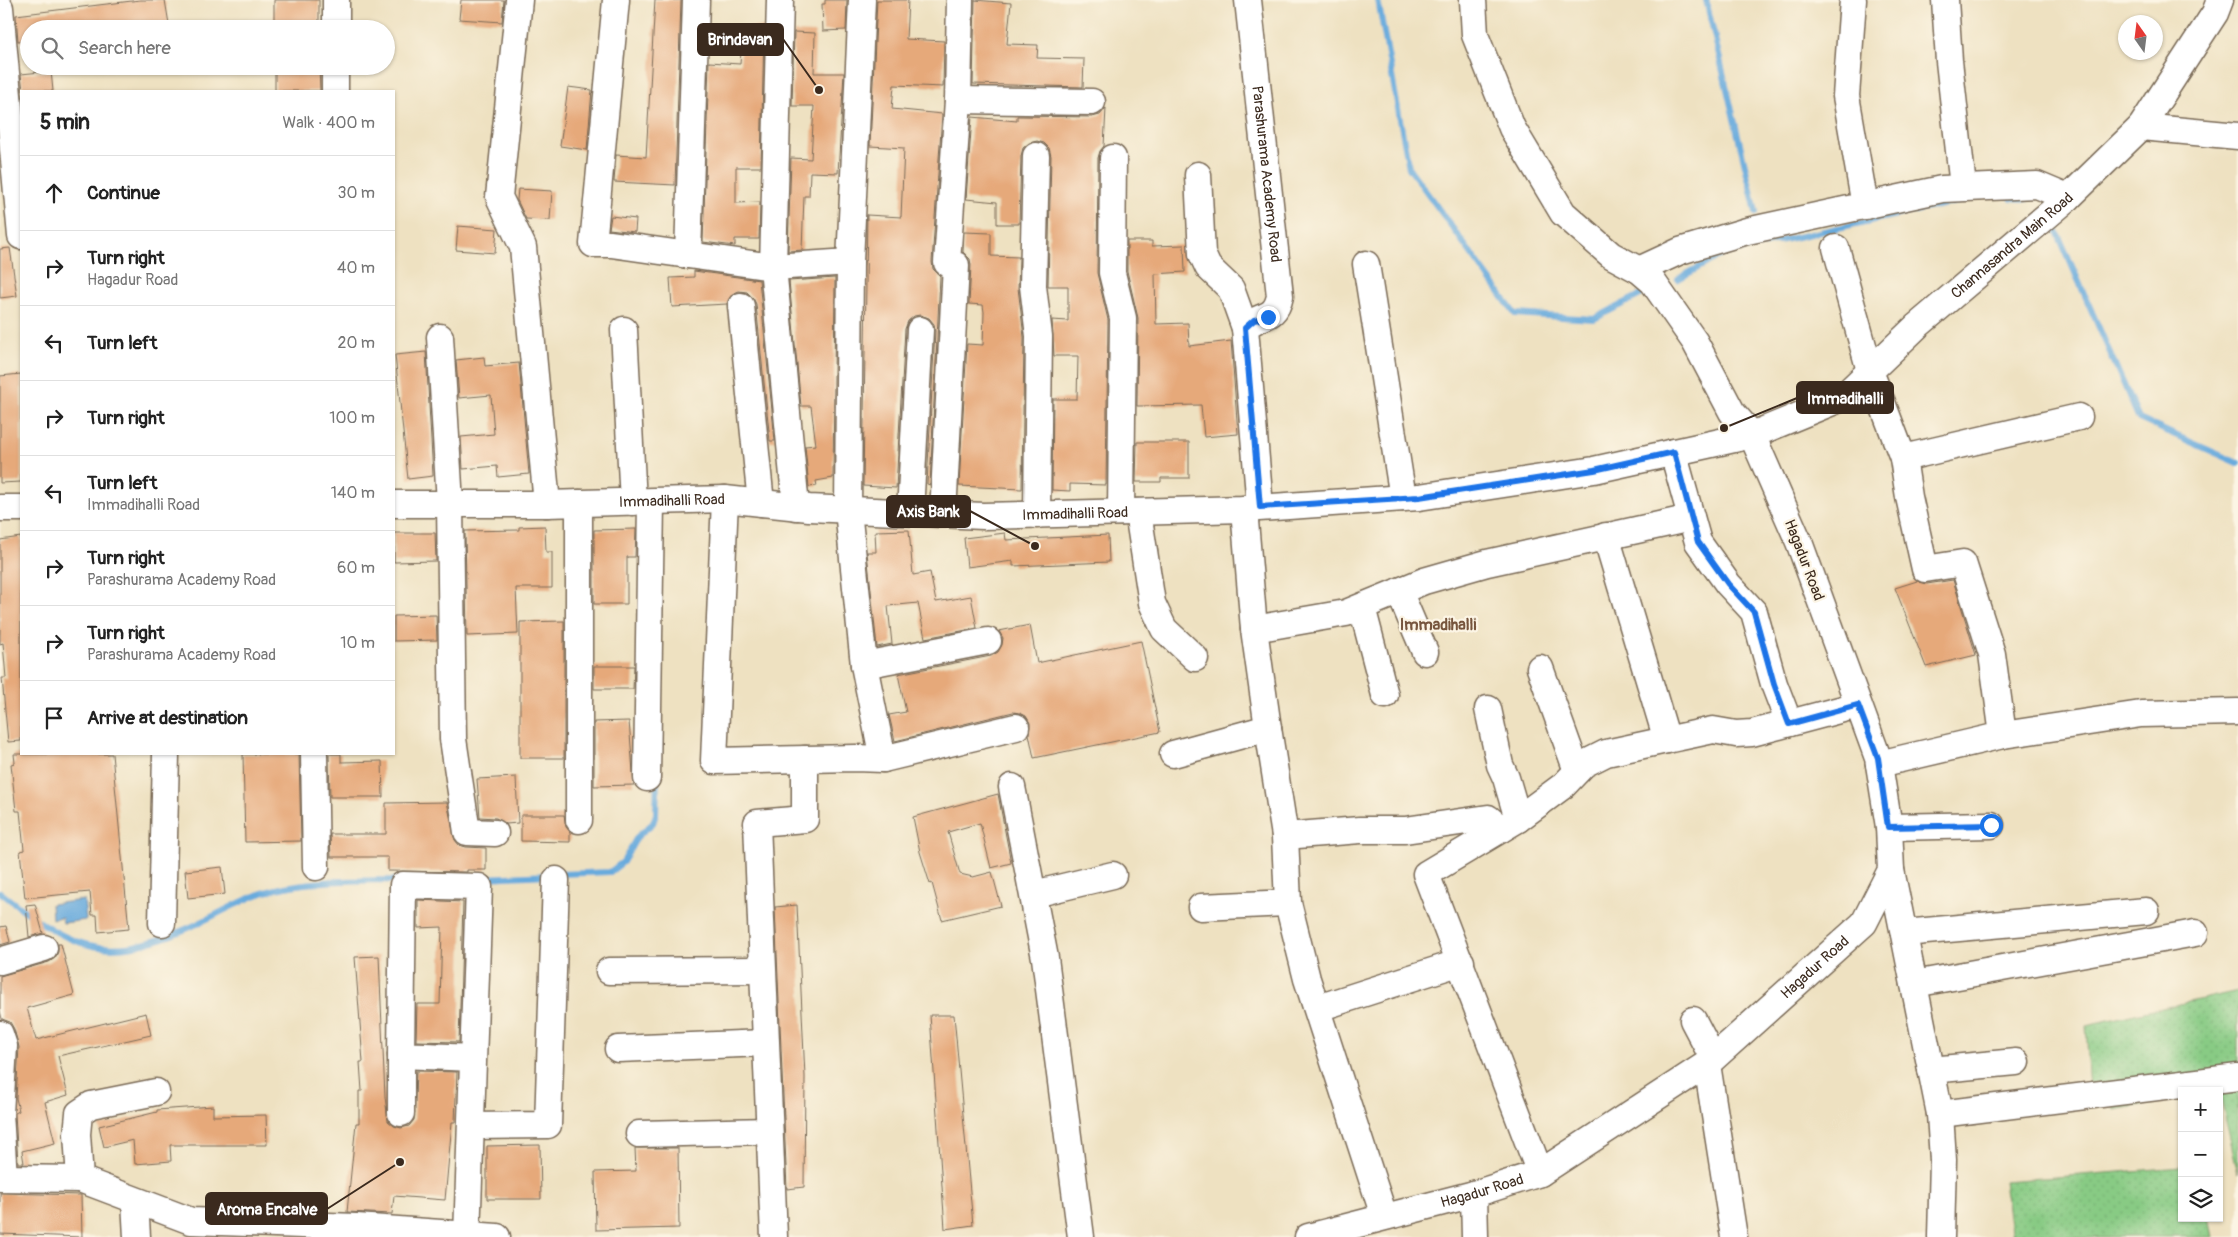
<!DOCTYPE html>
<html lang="en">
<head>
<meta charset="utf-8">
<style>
	:root { --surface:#fff; --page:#f2f2f2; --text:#222; --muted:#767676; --line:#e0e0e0 }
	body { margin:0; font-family:Pangolin,sans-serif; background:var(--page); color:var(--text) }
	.controls { position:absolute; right:15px; bottom:15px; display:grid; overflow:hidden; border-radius:0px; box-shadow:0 1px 4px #0004 }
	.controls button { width:45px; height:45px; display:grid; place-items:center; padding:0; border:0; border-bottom:1px solid var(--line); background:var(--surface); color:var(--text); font:25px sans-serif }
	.compass { position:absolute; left:2118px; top:15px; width:45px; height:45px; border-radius:50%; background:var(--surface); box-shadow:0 1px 4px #0004; rotate:346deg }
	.stop { position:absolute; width:15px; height:15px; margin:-11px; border:4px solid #1a73e8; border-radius:50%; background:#fff }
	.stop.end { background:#1a73e8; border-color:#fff; box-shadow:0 1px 5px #0008 }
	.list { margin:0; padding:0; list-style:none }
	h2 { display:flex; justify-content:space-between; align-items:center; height:65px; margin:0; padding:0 20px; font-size:21px }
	h2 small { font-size:16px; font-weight:400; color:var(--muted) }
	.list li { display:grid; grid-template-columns:32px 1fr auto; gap:15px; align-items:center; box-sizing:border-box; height:75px; padding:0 20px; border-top:1px solid var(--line) }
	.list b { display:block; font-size:19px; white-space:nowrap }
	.list p { margin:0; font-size:16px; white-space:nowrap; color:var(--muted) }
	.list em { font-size:16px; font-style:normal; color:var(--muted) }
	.icon { flex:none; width:28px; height:28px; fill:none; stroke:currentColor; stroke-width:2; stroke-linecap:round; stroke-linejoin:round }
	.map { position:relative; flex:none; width:2238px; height:1237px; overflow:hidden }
	.search { position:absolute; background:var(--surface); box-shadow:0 1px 4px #0004; left:20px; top:20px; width:375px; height:55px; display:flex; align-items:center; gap:12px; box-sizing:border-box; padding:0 18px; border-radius:28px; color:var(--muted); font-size:19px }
	.panel { position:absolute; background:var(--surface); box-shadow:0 1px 4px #0004; left:20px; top:90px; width:375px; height:665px; border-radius:0px }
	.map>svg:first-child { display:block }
</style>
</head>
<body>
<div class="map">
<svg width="2238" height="1237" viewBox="0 0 2238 1237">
	<defs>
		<pattern id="grass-dots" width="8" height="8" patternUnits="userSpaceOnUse" patternTransform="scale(1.25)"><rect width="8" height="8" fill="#88cb84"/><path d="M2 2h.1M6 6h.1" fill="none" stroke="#76ae72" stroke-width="1.8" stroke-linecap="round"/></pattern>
	</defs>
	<rect width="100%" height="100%" fill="#fcf5e5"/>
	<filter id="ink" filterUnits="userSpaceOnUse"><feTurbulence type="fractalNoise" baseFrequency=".02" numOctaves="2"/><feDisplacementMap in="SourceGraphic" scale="10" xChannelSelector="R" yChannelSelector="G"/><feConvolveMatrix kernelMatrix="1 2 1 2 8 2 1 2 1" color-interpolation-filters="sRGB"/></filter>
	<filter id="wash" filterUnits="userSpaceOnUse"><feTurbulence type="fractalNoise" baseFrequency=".0096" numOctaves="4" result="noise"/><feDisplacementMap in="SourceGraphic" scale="20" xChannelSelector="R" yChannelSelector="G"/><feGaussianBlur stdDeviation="1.12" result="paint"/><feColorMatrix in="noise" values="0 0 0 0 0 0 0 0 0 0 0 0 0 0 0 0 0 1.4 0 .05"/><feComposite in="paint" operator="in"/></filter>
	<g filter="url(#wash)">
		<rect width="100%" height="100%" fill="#eee1c1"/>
		<!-- grass -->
		<path fill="url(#grass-dots)" stroke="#627a51" d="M 2238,991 L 2238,1173 L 2219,1091 L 2182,1091 L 2182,1098 L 2115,1110 L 2110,1088 L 2090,1092 L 2086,1025 Z
			M 2182,1167 L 2182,1218 L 2209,1218 L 2213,1237 L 2012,1237 L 2004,1181 Z"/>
		<!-- water -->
		<path fill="#69abdd" stroke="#526a7e" d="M 84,900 L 86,920 L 63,923 L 62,917 L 52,919 L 51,904 Z"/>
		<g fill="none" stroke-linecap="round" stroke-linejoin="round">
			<!-- stream -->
			<path stroke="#69abdd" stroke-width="6" d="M 1378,0 L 1409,168 L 1515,314 L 1594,319 L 1642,294
				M 1706,0 L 1756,212
				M 2011,198 L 2027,199
				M 2054,225 L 2139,419 L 2238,463
				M 1678,279 L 1725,253 L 1964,200
				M 560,874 L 610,872 L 623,862 L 637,837 L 653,823 L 656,814 L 657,779
				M 481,878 L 550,875
				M 0,892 C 68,946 102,966 186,929 C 212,918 235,903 262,893 C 304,879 354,881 398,880"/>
		</g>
		<g id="blocks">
			<!-- building -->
			<path fill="#e6a97a" d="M 140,0 L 165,0 L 169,24 L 127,29 L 29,29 L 29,40 L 18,41 L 16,15 Z
				M 274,0 L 319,0 L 319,29 L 274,29 Z
				M 461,0 L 504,0 L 502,22 L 459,19 Z
				M 655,0 L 681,0 L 675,185 L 614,182 L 616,155 L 646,157 Z
				M 825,0 L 847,0 L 846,30 L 823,31 L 822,4 L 825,4 Z
				M 877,0 L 908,0 L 906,39 L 944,41 L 943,87 L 894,85 L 892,109 L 942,114 L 932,262 L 933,269 L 940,276 L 930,485 L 927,484 L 935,331 L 934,324 L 929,318 L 920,315 L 914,316 L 908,321 L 905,329 L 896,488 L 863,486 L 867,215 L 901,217 L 904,148 L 870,146 Z
				M 975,0 L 1011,3 L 1007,44 L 1038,45 L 1037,58 L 1084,59 L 1083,87 L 973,84 Z
				M 743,27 L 764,27 L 761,167 L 736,167 L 736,203 L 760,202 L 759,239 L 735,239 L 735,246 L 703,242 L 709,62 L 740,64 Z
				M 794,32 L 815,33 L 814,73 L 844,73 L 838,173 L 810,172 L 809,196 L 804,196 L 802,250 L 788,251 L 791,158 L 811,159 L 814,106 L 792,106 Z
				M 275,66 L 319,66 L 320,91 L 275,91 Z
				M 51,71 L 53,91 L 23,91 L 21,74 Z
				M 568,87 L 592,90 L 587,150 L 560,146 Z
				M 1106,108 L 1104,146 L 1100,151 L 1098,158 L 1097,273 L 1108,320 L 1106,485 L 1070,484 L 1070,491 L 1052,490 L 1053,399 L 1077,399 L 1078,356 L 1054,356 L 1052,320 L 1068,321 L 1068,286 L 1048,286 L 1051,156 L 1049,148 L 1044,143 L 1037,141 L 1029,143 L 1023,148 L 1021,156 L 1019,224 L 997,224 L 997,202 L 966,199 L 972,117 L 1017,121 L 1017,116 L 1092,117 L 1100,115 Z
				M 518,189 L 552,191 L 550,220 L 526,219 L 517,200 Z
				M 611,216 L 636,219 L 635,232 L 609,229 Z
				M 458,226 L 497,229 L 495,253 L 456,250 Z
				M 964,232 L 991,233 L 991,256 L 1019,257 L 1018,288 L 1024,337 L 1022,489 L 959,486 L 967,344 L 983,345 L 984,312 L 983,305 L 969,304 L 971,265 L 970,259 L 963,252 Z
				M 1127,241 L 1152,241 L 1152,246 L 1184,245 L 1185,272 L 1155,274 L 1156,324 L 1188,323 L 1189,346 L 1231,341 L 1238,434 L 1204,437 L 1201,405 L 1137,406 L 1138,318 L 1127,271 Z
				M 10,248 L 17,296 L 0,298 L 0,249 Z
				M 694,271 L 759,280 L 775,441 L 770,441 L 756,304 L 753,298 L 747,292 L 739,291 L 732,294 L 727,304 L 672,307 L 670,278 L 694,277 Z
				M 835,278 L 833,478 L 816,481 L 817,486 L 809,487 L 805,446 L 816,445 L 811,406 L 801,406 L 789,281 Z
				M 426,352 L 433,476 L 408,479 L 395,355 Z
				M 484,357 L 485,366 L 519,363 L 529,474 L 498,477 L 497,466 L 463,469 L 461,437 L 494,434 L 491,395 L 459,398 L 456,360 Z
				M 21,374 L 21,482 L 0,483 L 0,376 Z
				M 1137,442 L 1189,442 L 1189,478 L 1161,478 L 1161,482 L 1136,482 Z
				M 545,526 L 546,552 L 552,552 L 552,588 L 516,588 L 518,634 L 467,636 L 465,531 L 519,530 L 519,527 Z
				M 636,529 L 635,557 L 627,557 L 627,604 L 594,604 L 594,530 Z
				M 909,530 L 913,575 L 930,572 L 936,602 L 971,596 L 977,628 L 925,638 L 918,603 L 888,606 L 892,644 L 877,647 L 867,552 L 876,552 L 875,531 Z
				M 394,533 L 435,533 L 436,561 L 394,562 Z
				M 1005,533 L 1006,540 L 1108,535 L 1109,562 L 1013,566 L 1013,561 L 967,567 L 964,538 Z
				M 21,537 L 21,741 L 8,742 L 2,678 L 6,678 L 3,643 L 0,644 L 0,540 Z
				M 1953,580 L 1976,655 L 1926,667 L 1895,588 L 1917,581 L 1927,584 Z
				M 436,615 L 437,640 L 394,641 L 394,616 Z
				M 564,621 L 564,758 L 520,758 L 520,622 Z
				M 1030,625 L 1037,663 L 1141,641 L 1160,732 L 1034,758 L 1029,734 L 1030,723 L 1026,716 L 1020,713 L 1013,712 L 895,741 L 889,715 L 906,712 L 898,674 L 991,656 L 998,652 L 1002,645 L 1003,638 L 999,631 Z
				M 594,666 L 634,666 L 633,689 L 594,689 Z
				M 629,721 L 634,785 L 594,786 L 594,722 Z
				M 14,754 L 112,754 L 129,929 L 98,932 L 97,915 L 92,915 L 90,892 L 25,898 L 20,851 L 24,850 L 20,811 L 16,811 L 11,764 L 15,763 Z
				M 243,754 L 299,754 L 301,841 L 245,842 Z
				M 329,754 L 341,754 L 341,762 L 382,761 L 383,797 L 330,797 Z
				M 516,777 L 518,823 L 506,824 L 496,818 L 480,817 L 477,779 Z
				M 998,794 L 1011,863 L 991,868 L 980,823 L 948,832 L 960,874 L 973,877 L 992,872 L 1001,906 L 942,920 L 932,883 L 930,884 L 920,852 L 913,817 Z
				M 447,802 L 455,840 L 459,845 L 466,847 L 486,848 L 486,870 L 467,870 L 467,872 L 388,871 L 388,857 L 331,857 L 330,834 L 386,834 L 386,803 Z
				M 521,815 L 564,815 L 566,827 L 570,832 L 570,842 L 521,841 Z
				M 222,867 L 225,894 L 188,898 L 185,871 Z
				M 418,900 L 463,902 L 459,1042 L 416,1041 L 417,1004 L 440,1004 L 442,927 L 418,928 Z
				M 35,904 L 43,933 L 29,937 L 26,905 Z
				M 797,905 L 805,1077 L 804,1187 L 787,1189 L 775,907 Z
				M 6,926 L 10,942 L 0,945 L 0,927 Z
				M 58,944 L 61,944 L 74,995 L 27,1008 L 36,1040 L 146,1013 L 151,1035 L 58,1056 L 68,1095 L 45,1102 L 55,1143 L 22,1151 L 24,1163 L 18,1163 L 15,1113 L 19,1111 L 16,1098 L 19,1047 L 14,1029 L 10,1022 L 2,1019 L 0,1011 L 0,976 L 49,962 L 55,958 L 58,952 Z
				M 379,956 L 385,1097 L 388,1121 L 394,1126 L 401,1128 L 409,1126 L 414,1120 L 416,1071 L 457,1072 L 455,1122 L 452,1122 L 445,1200 L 394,1196 L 392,1214 L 347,1212 L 356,1123 L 359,1123 L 359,1091 L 362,1091 L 360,1062 L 363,1062 L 355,957 Z
				M 930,1015 L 954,1015 L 973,1225 L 945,1229 Z
				M 213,1106 L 213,1116 L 266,1115 L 267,1145 L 170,1145 L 171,1161 L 135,1164 L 133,1140 L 104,1147 L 99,1126 L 157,1112 L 157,1110 Z
				M 540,1145 L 541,1199 L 487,1199 L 487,1146 Z
				M 635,1148 L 678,1148 L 679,1228 L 596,1230 L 595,1172 L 636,1171 Z
				M 0,1193 L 81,1195 L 82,1237 L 0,1234 Z"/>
		</g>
	</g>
	<g filter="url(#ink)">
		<use href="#blocks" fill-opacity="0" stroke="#7a6a57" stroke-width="1"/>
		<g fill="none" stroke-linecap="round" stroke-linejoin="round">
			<!-- minor casing -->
			<g stroke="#7a6a57" stroke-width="29">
				<g id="minor">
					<path d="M 519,0 L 499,197 L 523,247 L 547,504"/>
					<path d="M 616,0 L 593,244 L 611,244 L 773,267 L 850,262"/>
					<path d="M 780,0 L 773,267 L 796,507"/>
					<path id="s1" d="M 1248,0 L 1280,296 C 1275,322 1258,313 1245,328 L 1260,507"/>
					<path d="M 1853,0 L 1846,96 L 1865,206"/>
					<path d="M 1945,0 L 1949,61 L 1963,187"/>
					<path d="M 0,8 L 21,236"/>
					<path d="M 336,29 L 336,0"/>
					<path d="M 335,91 L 335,66"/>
					<path d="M 958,100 L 1092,102"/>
					<path d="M 2141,127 L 2238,136"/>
					<path d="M 1036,156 L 1033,286 L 1039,336 L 1037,515"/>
					<path d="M 1113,158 L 1112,273 L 1123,318 L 1121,512"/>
					<path d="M 1198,175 L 1202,254 L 1208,267 L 1231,289 L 1245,328"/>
					<path d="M 1836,248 L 1870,371 L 1903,458 L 1909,497 L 1925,569 L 1963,563 L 1992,654 L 2003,735"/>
					<path d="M 688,255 L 696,0"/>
					<path d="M 1366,264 L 1403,498"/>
					<path d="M 1639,270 L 1680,251 L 1747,231 L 1942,189 L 2037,185 L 2068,198"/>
					<path d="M 741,306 L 761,503"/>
					<path d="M 624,330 L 633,502"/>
					<path d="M 440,337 L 450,503 L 453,739 L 467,832 L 495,833"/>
					<path d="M 1673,452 L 1698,542 L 1728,584 L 1754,612 L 1774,684 L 1789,723"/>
					<path d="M 1903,458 L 2079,417"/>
					<path d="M 725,499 L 714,761 L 856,758 L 883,759 L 864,665 L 848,510 L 850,262 L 862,0"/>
					<path d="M 579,503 L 579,820"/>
					<path id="s2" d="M 394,504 L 547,504 L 725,499 L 809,508 L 983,516 L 1244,509 L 1419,497 L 1594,470 L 1752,435 L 1842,398 L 1917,326 L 2068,198 L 2141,127 L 2215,13 L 2220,0"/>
					<path d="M 0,508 L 21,508"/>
					<path d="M 1244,509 L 1254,629 L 1268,728 L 1285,836 L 1288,903 L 1307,979 L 1384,1216"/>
					<path d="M 910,512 L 920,330"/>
					<path d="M 1138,512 L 1152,603 L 1164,629 L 1195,658"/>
					<path d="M 943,514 L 956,265 L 947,263 L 958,100 L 960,0"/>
					<path d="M 1606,536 L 1667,740"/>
					<path d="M 1399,591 L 1425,652"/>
					<path d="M 1362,607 L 1385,695"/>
					<path d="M 1254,629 L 1346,613 L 1424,581 L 1487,563 L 1691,518"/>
					<path d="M 864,665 L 988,641"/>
					<path d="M 1540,668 L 1577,771"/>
					<path d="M 1488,709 L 1500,765 L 1506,778 L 1518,819"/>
					<path d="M 314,754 L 316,867"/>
					<path d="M 1173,754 L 1268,728"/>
					<path d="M 883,759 L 1016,727"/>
					<path d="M 1879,764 L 2003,735 L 2141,714 L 2238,712"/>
					<path d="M 647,778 L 651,502"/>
					<path d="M 1012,787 L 1045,958 L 1081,1237"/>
					<path d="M 1889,827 L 1991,825"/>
					<path d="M 1285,836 L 1360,830 L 1405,830 L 1488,818 L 1501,829"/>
					<path d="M 1891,870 L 1940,1114 L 1943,1160 L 1941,1237"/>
					<path d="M 1034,894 L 1113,875"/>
					<path d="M 1201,907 L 1288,903"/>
					<path d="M 162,923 L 166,754"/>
					<path d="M 1904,933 L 2146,911"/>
					<path d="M 0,961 L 44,948"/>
					<path d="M 609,971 L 762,970"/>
					<path d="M 1914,984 L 2195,933"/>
					<path d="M 1318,1008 L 1461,962"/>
					<path d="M 1693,1020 L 1713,1058"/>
					<path d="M 0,1034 L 4,1046 L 0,1113 L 4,1178"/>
					<path d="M 618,1049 L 765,1043"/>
					<path d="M 1707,1064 L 1734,1237"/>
					<path d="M 1931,1070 L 2016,1062"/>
					<path d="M 401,1113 L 401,1055"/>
					<path d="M 1940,1114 L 2238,1077"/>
					<path d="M 472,1126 L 548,1125 L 556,880"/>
					<path d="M 639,1134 L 769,1131"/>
					<path d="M 1540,1173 L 1426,874 L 1518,819 L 1564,785 L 1584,764 L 1606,753 L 1713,730 L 1736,734 L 1752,733 L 1858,705"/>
					<path d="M 0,1178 L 80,1179 L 191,1221 L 356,1227 L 497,1237"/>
					<path d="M 80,1179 L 77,1134 L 79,1113 L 91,1105 L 156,1092"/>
					<path d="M 1474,1194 L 1475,1237"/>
					<path d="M 135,1201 L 137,1237"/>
					<path d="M 467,1237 L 479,887 L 403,885 L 401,1055 L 473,1058"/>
					<path d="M 774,1237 L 757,823 L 805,819 L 805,759"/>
					<path id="s3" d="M 1308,1237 L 1474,1194 L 1540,1173 L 1707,1064 L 1864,923 L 1891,870 L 1889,827 L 1878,758 L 1799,542 L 1752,435 L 1732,412 L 1695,342 L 1653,282 L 1639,270 L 1611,255 L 1563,213 L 1512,128 L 1475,35 L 1473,0"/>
				</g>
			</g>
			<!-- minor -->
			<use href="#minor" stroke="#fff" stroke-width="26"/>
		</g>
	</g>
	<g fill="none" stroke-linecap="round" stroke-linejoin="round" filter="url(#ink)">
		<!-- route -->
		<path stroke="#1a73e8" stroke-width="6" d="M 1268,317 L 1254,320 L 1245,328 L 1260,507 L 1419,497 L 1594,470 L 1674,452 L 1698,542 L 1728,584 L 1754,612 L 1774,684 L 1789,724 L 1858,705 L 1878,758 L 1888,827 L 1991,825"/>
	</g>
	<g text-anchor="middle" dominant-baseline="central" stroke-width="4.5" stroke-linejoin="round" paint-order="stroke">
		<!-- street labels -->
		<g font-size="15" fill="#3b2a1e" stroke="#fcf5e5">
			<text stroke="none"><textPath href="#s1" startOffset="175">Parashurama Academy Road</textPath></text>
			<text stroke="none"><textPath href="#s2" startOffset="1691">Channasandra Main Road</textPath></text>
			<text stroke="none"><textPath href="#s2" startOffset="278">Immadihalli Road</textPath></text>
			<text stroke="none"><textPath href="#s2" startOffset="682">Immadihalli Road</textPath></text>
			<text transform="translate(1804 560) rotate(69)">Hagadur Road</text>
			<text stroke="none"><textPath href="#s3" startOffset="585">Hagadur Road</textPath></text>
			<text stroke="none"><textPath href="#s3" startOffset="180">Hagadur Road</textPath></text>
		</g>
		<!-- neighbourhood labels -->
		<g font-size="16" font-weight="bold" fill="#77563e" stroke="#fcf5e5">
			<text x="1438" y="625">Immadihalli</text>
		</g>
	</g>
	<!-- callouts -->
	<path fill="none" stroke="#3b2a1e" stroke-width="2" d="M819 90L783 39M1724 428L1797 398M1035 546L970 511M400 1162L327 1209"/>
	<g fill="#3b2a1e" stroke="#fcf5e5" stroke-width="2">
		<circle cx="819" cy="90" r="5"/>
		<circle cx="1724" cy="428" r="5"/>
		<circle cx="1035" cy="546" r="5"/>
		<circle cx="400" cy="1162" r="5"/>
	</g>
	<g fill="#3b2a1e" stroke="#3b2a1e" stroke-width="2">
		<rect x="698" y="24" width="85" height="31" rx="5"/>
		<rect x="1797" y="382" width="96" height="31" rx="5"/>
		<rect x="887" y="496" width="83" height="31" rx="5"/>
		<rect x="206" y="1193" width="121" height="31" rx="5"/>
	</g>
	<g font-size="16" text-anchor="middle" font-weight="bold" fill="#fff">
		<text x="740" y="45">Brindavan</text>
		<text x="1845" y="404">Immadihalli</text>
		<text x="928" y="517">Axis Bank</text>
		<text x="267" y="1215">Aroma Encalve</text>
	</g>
</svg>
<div class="controls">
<button>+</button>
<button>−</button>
<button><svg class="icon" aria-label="layers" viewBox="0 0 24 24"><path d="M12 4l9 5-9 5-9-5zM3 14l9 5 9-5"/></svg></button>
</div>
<svg class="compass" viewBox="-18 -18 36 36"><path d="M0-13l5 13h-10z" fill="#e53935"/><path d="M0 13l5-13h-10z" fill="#767676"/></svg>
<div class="stop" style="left:1991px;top:825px"></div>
<div class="stop end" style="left:1268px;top:317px"></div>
<div class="search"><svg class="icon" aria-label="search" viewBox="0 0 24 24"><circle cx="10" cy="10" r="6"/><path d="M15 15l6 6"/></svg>Search here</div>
<section class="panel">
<h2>5 min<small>Walk · 400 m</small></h2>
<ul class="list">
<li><svg class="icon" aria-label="ahead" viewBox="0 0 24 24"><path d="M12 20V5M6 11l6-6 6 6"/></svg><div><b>Continue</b></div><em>30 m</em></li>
<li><svg class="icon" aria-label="right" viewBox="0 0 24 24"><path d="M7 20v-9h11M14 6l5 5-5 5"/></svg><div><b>Turn right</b><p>Hagadur Road</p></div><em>40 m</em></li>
<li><svg class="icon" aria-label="left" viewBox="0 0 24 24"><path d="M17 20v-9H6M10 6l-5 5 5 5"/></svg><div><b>Turn left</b></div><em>20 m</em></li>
<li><svg class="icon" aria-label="right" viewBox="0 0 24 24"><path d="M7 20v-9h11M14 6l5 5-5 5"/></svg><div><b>Turn right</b></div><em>100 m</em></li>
<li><svg class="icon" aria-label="left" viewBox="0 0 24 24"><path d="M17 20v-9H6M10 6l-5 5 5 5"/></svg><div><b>Turn left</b><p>Immadihalli Road</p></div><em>140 m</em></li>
<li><svg class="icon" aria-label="right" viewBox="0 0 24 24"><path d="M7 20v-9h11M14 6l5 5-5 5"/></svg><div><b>Turn right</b><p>Parashurama Academy Road</p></div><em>60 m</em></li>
<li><svg class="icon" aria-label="right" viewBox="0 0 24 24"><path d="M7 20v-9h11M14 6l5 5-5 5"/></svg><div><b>Turn right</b><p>Parashurama Academy Road</p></div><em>10 m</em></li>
<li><svg class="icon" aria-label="arrive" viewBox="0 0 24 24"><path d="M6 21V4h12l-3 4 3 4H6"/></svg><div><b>Arrive at destination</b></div></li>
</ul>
</section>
</div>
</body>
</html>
